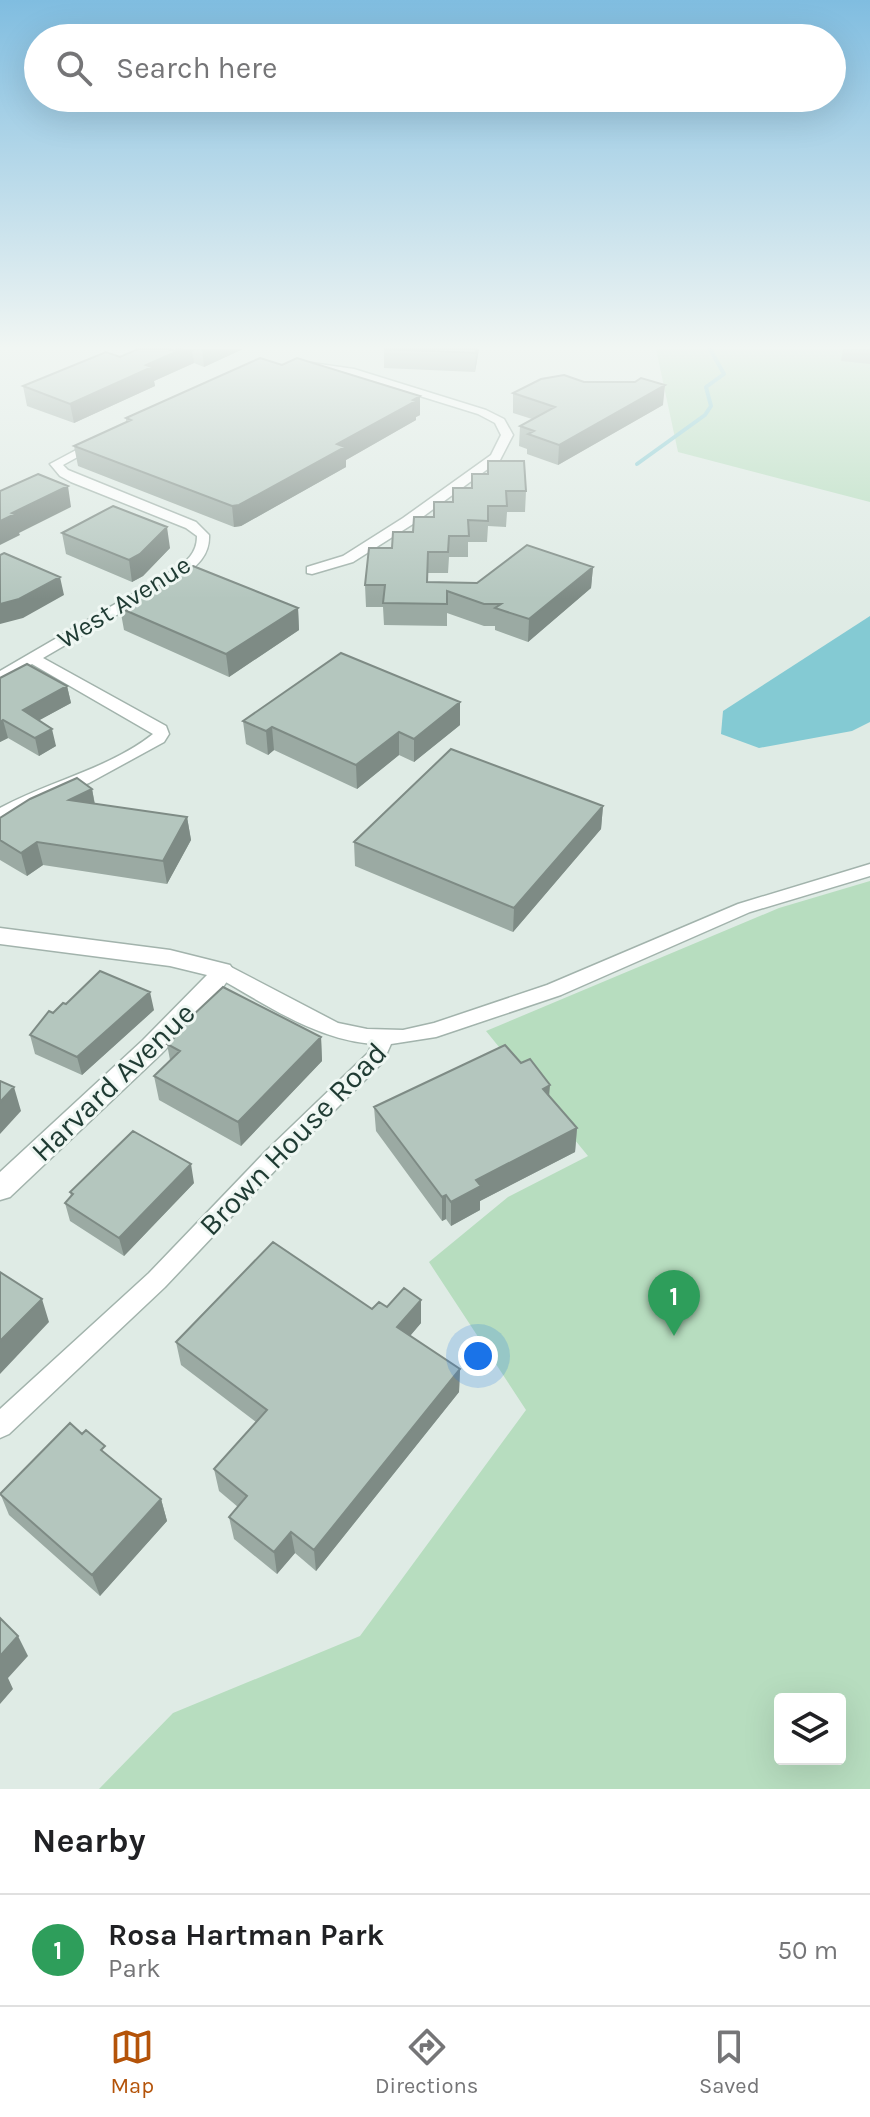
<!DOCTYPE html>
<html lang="en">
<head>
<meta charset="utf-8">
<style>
	:root { --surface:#fff; --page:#f2f2f2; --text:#202124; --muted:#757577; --line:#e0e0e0; --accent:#b45309 }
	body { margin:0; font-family:Karla,sans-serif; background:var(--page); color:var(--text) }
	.controls { position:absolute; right:24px; bottom:24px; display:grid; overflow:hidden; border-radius:8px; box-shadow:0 8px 32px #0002 }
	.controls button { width:72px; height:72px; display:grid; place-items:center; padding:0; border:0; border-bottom:2px solid var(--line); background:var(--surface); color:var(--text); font:40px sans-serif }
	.you { position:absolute; left:478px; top:1356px; width:28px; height:28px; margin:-20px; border:6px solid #fff; border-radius:50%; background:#1a73e8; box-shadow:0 0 0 12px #1a73e833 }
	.badge { display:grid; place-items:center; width:52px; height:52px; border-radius:50%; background:var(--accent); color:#fff; font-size:26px; font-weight:700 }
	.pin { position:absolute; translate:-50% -66px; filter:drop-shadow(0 2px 4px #0008) }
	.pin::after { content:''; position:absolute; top:42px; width:28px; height:24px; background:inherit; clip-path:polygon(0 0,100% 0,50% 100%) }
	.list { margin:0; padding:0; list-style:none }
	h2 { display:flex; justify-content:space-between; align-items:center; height:104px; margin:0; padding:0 32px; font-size:34px }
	h2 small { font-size:26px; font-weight:400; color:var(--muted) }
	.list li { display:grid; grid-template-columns:52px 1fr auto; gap:24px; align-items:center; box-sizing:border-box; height:112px; padding:0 32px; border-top:2px solid var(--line) }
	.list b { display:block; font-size:30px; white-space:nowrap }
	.list p { margin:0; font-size:26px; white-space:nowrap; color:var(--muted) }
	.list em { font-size:26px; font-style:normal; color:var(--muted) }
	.icon { flex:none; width:44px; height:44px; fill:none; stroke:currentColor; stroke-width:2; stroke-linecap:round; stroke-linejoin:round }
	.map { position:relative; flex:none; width:870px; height:1789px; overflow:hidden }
	.search { position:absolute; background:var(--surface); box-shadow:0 8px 32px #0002; left:24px; right:24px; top:24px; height:88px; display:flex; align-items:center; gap:20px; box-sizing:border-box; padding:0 28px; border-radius:44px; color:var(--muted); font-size:30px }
	.sheet { height:216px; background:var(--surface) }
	nav { display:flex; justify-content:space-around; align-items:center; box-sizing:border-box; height:112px; border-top:2px solid var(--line); background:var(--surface); font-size:22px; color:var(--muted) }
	nav a { display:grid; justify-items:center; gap:4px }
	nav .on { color:var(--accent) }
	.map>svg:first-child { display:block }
</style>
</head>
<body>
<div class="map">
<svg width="870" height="1789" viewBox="0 0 870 1789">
	<rect width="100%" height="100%" fill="#dfebe5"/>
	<!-- green -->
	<path fill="#b7ddbf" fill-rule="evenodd" d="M 656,349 L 870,349 L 870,502 L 678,452 Z
		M 870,881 L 870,1789 L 99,1789 L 173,1713 L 360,1636 L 526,1410 L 429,1262 L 508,1197 L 588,1156 L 486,1031 L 779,908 ZM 780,1699 L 840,1699 L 840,1759 L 780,1759 Z"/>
	<!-- water -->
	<path fill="#84cad3" d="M 870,616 L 870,722 L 852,731 L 759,748 L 721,734 L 723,711 Z"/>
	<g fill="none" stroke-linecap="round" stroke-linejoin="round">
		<!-- stream -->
		<path stroke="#84cad3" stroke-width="4" d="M 637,464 L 705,415 L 711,406 L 706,387 L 724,374 L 710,349"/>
		<!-- minor casing -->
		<g stroke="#a2b3ac" stroke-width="3">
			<path id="minor" d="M 298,361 L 354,369 L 486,410 L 504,419 L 513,435 L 500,460 L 413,524 L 353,562 L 312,574 L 307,573 L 307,567 L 343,556 L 403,518 L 491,455 L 501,435 L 495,423 L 478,414 L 349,374 L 294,366 L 294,362 Z
				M 93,441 L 103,443 L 63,465 L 68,470 L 196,522 L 209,535 C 210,555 197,566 182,577 L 43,658 L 166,726 L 169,734 L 164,742 L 89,783 L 37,802 L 0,820 L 0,808 C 49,781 109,769 153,734 L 32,664 L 0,681 L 0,671 L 172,571 C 186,562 197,554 197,536 L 186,528 L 71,482 L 60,476 L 50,464 Z
				M 870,864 L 870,876 L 750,912 L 561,995 L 436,1037 L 391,1044 L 383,1062 L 282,1163 L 165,1287 L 9,1434 L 0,1438 L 0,1409 L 149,1273 L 266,1151 L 368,1053 L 372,1044 C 314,1039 264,1003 215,976 L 212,971 L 215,966 L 229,966 L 338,1023 L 367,1029 L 403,1030 L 434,1023 L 547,985 L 738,904 Z"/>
		</g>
		<!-- tertiary casing -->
		<g stroke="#a2b3ac" stroke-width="3">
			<path id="tertiary" d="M 0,928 L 170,950 L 230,965 L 234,971 L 217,996 L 161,1054 L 10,1197 L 0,1200 L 0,1172 L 143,1040 L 207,975 L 170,966 L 0,944 Z"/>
		</g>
		<!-- minor -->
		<use href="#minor" fill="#fff" fill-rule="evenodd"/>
		<!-- tertiary -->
		<use href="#tertiary" fill="#fff" fill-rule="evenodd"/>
	</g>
	<!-- wall -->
	<path fill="#9baaa3" d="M 177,349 L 243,349 L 204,367 L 194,363 L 154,381 L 155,386 L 74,423 L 27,406 L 23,386 L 120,357 L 176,351 Z
		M 384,349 L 479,349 L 475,372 L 384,368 Z
		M 843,349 L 870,349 L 870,364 L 841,361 Z
		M 513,393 L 663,405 L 558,465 L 527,454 L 527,449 L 519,446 L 520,426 L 532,419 L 513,413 Z
		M 420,415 L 416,417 L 416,420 L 346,460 L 346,467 L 241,526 L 234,527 L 78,466 L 74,446 L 126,422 L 126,418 Z
		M 488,461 L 526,491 L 525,512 L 507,512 L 506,527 L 488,526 L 487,542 L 468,542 L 468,557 L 449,557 L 448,573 L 428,573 L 428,582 L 477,583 L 593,567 L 591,588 L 528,642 L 495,630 L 495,626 L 484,626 L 447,613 L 447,626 L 384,625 L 383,607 L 366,607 L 365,585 L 392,548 L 472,488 L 487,474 Z
		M 62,533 L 170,548 L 143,576 L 132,582 L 66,554 Z
		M 120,608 L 298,608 L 299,630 L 229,677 L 124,630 Z
		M 0,678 L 67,686 L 71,703 L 39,720 L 56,746 L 39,756 L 8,738 L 0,742 Z
		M 460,702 L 460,725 L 414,762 L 399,755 L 357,789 L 274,750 L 268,755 L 246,744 L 243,721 Z
		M 92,789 L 95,804 L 187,817 L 191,840 L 167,884 L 43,865 L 27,876 L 0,860 L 0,818 Z
		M 603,806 L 601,829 L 513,932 L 355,866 L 354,842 Z
		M 66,1004 L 154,1010 L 82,1075 L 35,1054 L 30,1035 L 53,1013 Z
		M 175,1032 L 321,1037 L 322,1061 L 241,1146 L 159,1100 L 154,1076 L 170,1060 L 167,1044 L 175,1036 Z
		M 549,1096 L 577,1128 L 575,1152 L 480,1201 L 480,1210 L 451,1226 L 446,1219 L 442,1221 L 376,1131 L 374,1107 Z
		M 194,1183 L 124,1256 L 70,1221 L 65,1203 L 71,1196 L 70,1192 Z
		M 421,1300 L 421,1323 L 410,1336 L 460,1369 L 459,1392 L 316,1571 L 295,1553 L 277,1574 L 234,1539 L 229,1517 L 238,1507 L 219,1491 L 214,1469 L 256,1422 L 181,1365 L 176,1342 L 387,1307 Z
		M 0,1493 L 161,1499 L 167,1521 L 100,1596 L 9,1515 Z"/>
	<!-- shaded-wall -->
	<path fill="#7e8b85" d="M 182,349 L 192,349 L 194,363 L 154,381 L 155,386 L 74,423 L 70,404 L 146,365 Z
		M 202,349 L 243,349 L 204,367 Z
		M 476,349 L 479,349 L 475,372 L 476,353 Z
		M 665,385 L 663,405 L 558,465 L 559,445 Z
		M 420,396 L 420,415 L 416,417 L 416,420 L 346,460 L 346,467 L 241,526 L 234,527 L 232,506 Z
		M 68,486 L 71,507 L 19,533 L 20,535 L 0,545 L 0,521 L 12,513 Z
		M 167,527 L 170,548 L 143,576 L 132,582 L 129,560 Z
		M 593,567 L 591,588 L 528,642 L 529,619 Z
		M 60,577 L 64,595 L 23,618 L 0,624 L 0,604 Z
		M 298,608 L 299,630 L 229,677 L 226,654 Z
		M 67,686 L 71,703 L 27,727 L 23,710 Z
		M 460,702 L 460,725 L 414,762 L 414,739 Z
		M 3,720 L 8,738 L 0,742 L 0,722 Z
		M 272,727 L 274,750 L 268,755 L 266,731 Z
		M 52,729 L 56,746 L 39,756 L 35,738 Z
		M 399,732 L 399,755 L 357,789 L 356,765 Z
		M 92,789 L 96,812 L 69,800 Z
		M 603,806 L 601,829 L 513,932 L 514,908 Z
		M 187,817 L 191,840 L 167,884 L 163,861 Z
		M 37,842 L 43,865 L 27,876 L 21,853 Z
		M 150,992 L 154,1010 L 82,1075 L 77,1057 Z
		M 321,1037 L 322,1061 L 241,1146 L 238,1122 Z
		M 550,1085 L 548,1109 L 543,1089 Z
		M 14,1087 L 21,1111 L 0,1134 L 0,1102 Z
		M 577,1128 L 575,1152 L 480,1201 L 480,1210 L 451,1226 L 451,1202 L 476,1180 Z
		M 191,1164 L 194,1183 L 124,1256 L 119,1238 Z
		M 446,1195 L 446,1219 L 442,1221 L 442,1197 Z
		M 42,1299 L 49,1322 L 0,1374 L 0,1341 Z
		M 421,1300 L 421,1323 L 398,1350 L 397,1327 Z
		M 460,1369 L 459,1392 L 316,1571 L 314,1550 Z
		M 161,1499 L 167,1521 L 100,1596 L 92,1575 Z
		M 291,1532 L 295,1553 L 277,1574 L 274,1552 Z
		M 18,1636 L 28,1656 L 8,1678 L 13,1689 L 0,1704 L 0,1656 Z"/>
	<!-- building -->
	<path fill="#b4c6be" stroke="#7e8b85" stroke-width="2" d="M 138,349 L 167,349 L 176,351 L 177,349 L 182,349 L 146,365 L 152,367 L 70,404 L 23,386 L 106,352 L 120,357 Z
		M 384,349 L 476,349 L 476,353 Z
		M 260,358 L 282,365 L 297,358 L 420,396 L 413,400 L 416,401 L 337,444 L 345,447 L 239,505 L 232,506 L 74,446 L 131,420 L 126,418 Z
		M 564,375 L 584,382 L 635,382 L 641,378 L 665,385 L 559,445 L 528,434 L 534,431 L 520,426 L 555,407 L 513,393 L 541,379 Z
		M 488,461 L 524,461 L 526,491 L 506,491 L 507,506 L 488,506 L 488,521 L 468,520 L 469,536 L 449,536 L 448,552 L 428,552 L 427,582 L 477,583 L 527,545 L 593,567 L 529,619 L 495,608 L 501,604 L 484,604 L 447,591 L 447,604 L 383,603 L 385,585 L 365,585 L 369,548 L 392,548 L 393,532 L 413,532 L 414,517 L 434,517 L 434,502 L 453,502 L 453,488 L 472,488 L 472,474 L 488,474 Z
		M 38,474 L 68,486 L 12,513 L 15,514 L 0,521 L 0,491 Z
		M 113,506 L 167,527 L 140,554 L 129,560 L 62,533 Z
		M 4,553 L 60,577 L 19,599 L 0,604 L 0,555 Z
		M 193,566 L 298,608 L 226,654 L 120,608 Z
		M 341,653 L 460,702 L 414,739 L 399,732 L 356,765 L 272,727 L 266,731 L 243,721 Z
		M 27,664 L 67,686 L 23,710 L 52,729 L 35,738 L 3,720 L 0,722 L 0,678 Z
		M 451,749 L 603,806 L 514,908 L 354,842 Z
		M 77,778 L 92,789 L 69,800 L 187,817 L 163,861 L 37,842 L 21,853 L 0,840 L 0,818 L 30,799 Z
		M 100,971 L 150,992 L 77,1057 L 30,1035 L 49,1011 L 53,1013 L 63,1003 L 66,1004 Z
		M 223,987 L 321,1037 L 238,1122 L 154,1076 L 180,1051 L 167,1044 L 178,1034 L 175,1032 Z
		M 505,1045 L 521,1063 L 530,1059 L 550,1085 L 543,1089 L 577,1128 L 476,1180 L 481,1186 L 451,1202 L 446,1195 L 442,1197 L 374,1107 Z
		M 0,1081 L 14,1087 L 0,1102 Z
		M 133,1131 L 191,1164 L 119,1238 L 65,1203 L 73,1194 L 70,1192 Z
		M 273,1242 L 372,1309 L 379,1302 L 387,1307 L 404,1288 L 421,1300 L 397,1327 L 460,1369 L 314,1550 L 291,1532 L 274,1552 L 229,1517 L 247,1496 L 214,1469 L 267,1410 L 176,1342 Z
		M 0,1272 L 42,1299 L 0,1341 Z
		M 70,1423 L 82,1434 L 86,1430 L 105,1446 L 101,1450 L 161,1499 L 92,1575 L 0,1494 Z
		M 0,1618 L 18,1636 L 0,1656 Z"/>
	<!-- sky -->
	<linearGradient id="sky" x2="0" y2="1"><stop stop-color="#80bde0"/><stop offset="0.58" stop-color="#f1f6f3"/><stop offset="1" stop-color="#f1f6f3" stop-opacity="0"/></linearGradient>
	<rect width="870" height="599" fill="url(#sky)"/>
	<g text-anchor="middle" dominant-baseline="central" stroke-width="6" stroke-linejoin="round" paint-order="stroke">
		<!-- far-street labels -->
		<g font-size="26" fill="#1f3b33" stroke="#eff7f3">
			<text transform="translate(124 602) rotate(-32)">West Avenue</text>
		</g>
		<!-- street labels -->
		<g font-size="30" fill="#1f3b33" stroke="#eff7f3">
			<text transform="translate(113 1082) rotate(-44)">Harvard Avenue</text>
			<text transform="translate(293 1139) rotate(-46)">Brown House Road</text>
		</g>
	</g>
</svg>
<div class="controls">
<button><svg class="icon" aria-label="layers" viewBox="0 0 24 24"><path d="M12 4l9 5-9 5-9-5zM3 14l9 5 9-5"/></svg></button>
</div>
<div class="you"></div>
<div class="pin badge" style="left:674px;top:1336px;background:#2e9e5b">1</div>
<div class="search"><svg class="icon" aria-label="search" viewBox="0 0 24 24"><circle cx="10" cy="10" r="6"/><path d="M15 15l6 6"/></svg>Search here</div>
</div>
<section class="sheet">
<h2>Nearby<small></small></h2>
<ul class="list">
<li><span class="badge" style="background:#2e9e5b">1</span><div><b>Rosa Hartman Park</b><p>Park</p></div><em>50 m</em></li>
</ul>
</section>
<nav>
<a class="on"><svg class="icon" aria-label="map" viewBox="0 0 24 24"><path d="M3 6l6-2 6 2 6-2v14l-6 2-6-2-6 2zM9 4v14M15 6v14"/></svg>Map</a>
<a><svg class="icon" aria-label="directions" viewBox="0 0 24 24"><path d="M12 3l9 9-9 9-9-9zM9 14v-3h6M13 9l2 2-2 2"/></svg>Directions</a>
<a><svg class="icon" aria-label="saved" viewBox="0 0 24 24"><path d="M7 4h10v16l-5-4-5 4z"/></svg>Saved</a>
</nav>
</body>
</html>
